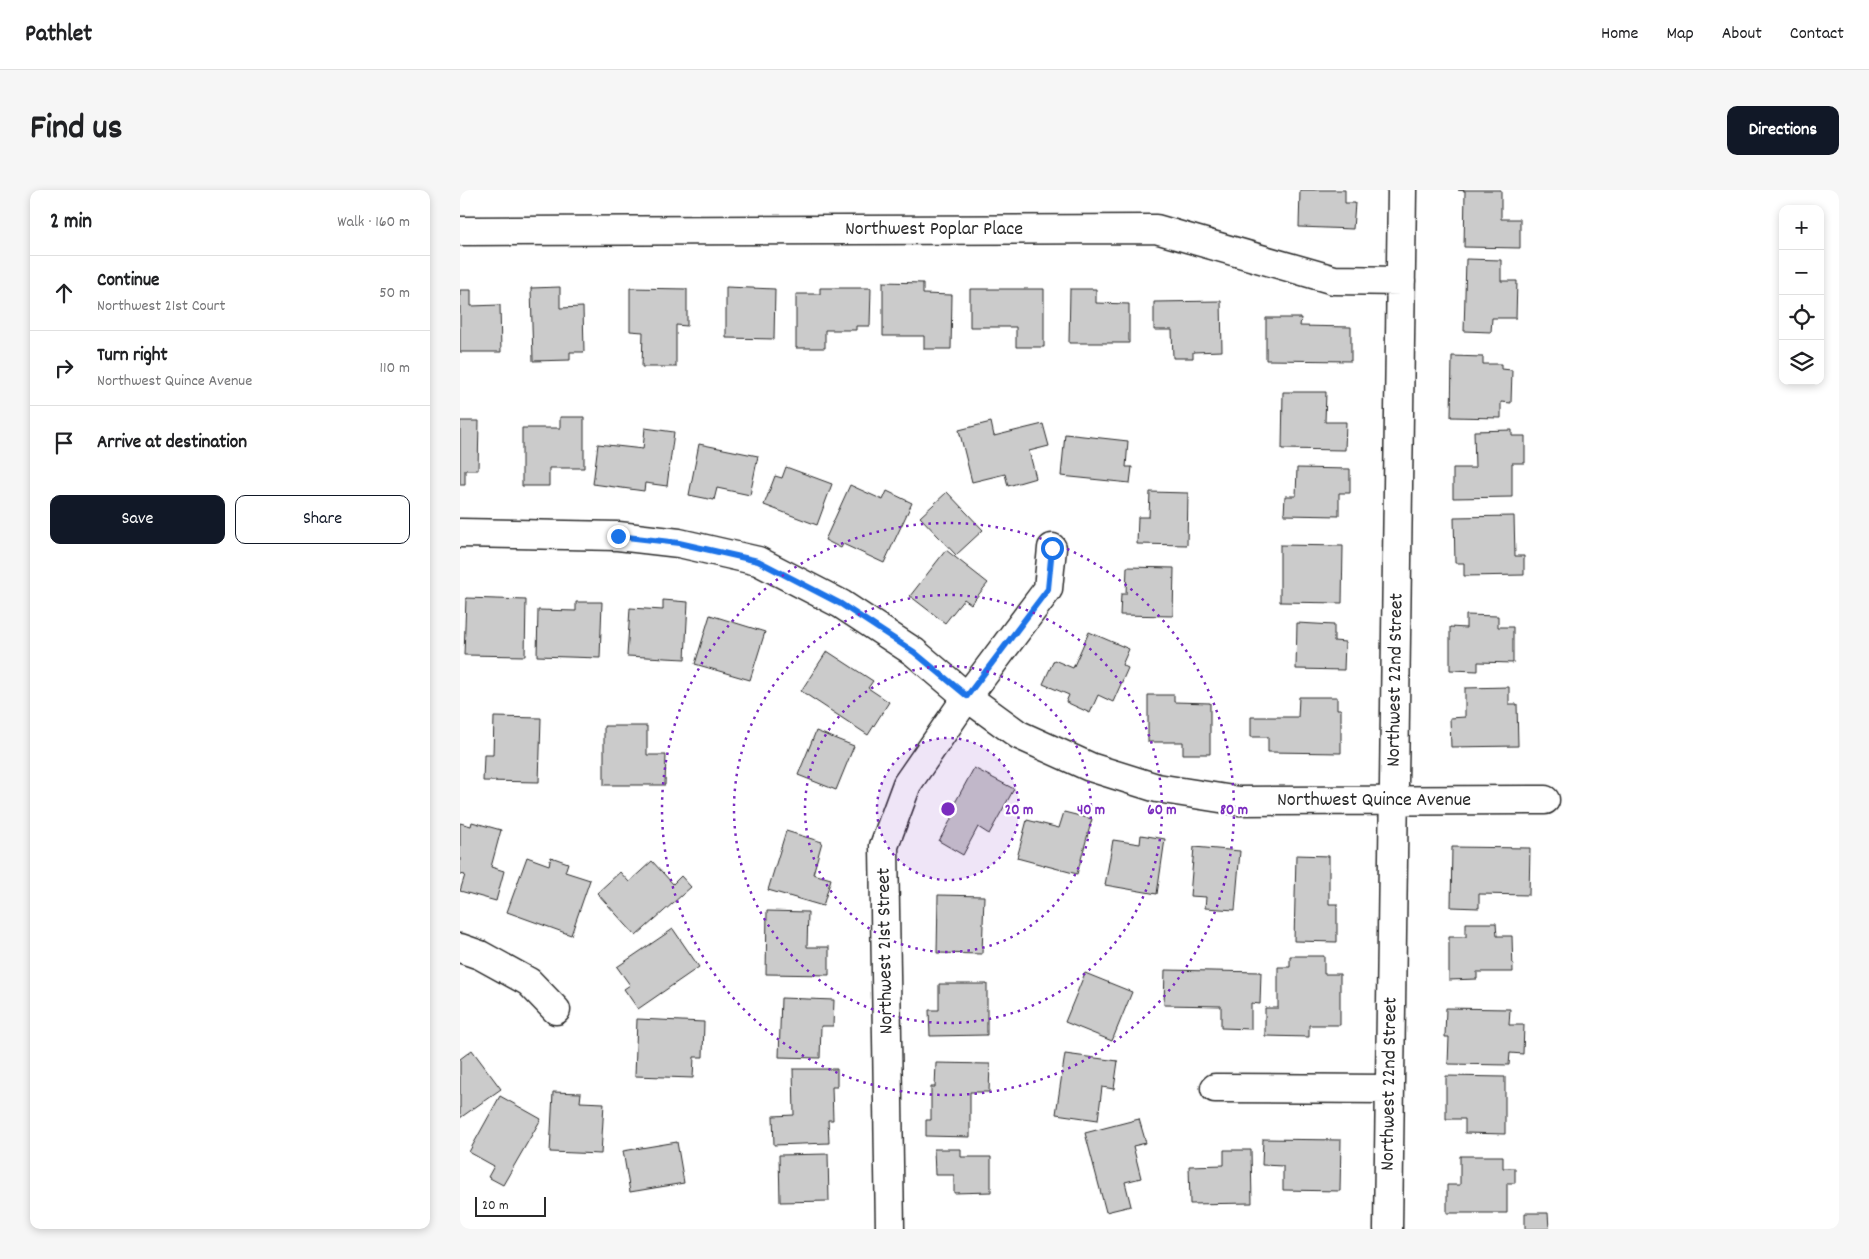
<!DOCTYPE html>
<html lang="en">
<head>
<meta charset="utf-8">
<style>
	:root { --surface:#fff; --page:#f6f6f6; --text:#202124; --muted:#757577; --line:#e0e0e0; --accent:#111827 }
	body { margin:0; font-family:Dekko,sans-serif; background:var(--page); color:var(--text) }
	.controls { position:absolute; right:15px; top:15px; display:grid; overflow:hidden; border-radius:10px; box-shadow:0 2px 8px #0003 }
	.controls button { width:45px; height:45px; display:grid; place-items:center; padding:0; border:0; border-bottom:1px solid var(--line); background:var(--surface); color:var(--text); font:25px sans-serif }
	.scale { position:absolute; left:15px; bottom:12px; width:71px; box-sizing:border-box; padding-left:5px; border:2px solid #2b2b2b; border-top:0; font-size:14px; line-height:18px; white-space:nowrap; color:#2b2b2b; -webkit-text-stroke:4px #fff; paint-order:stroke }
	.stop { position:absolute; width:15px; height:15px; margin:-11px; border:4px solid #1a73e8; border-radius:50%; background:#fff }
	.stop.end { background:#1a73e8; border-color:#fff; box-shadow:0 1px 5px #0008 }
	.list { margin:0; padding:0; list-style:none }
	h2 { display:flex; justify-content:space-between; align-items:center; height:65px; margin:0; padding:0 20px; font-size:21px }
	h2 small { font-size:16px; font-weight:400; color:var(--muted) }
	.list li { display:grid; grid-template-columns:32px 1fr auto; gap:15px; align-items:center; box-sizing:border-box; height:75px; padding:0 20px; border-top:1px solid var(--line) }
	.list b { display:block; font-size:19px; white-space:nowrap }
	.list p { margin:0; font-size:16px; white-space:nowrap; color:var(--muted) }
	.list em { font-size:16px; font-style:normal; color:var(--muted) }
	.actions { display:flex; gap:10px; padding:15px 20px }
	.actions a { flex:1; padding:11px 0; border:1px solid var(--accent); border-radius:10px; text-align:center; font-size:18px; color:var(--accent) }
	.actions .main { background:var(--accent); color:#fff }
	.icon { flex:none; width:28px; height:28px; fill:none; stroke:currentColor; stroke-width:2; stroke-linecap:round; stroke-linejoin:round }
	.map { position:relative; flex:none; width:1379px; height:1039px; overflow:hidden; border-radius:10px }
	header { display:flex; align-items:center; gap:30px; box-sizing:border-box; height:70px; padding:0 25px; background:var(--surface); border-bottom:1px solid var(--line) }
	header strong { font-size:24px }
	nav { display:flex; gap:28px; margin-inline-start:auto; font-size:18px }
	.intro { display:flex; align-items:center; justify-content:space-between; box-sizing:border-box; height:120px; padding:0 30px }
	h1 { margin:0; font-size:35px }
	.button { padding:12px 22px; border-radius:10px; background:var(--accent); color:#fff; font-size:18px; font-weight:700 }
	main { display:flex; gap:30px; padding:0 30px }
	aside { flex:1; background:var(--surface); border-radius:10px; box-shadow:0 2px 8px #0003 }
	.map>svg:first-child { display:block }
</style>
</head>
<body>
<header>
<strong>Pathlet</strong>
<nav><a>Home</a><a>Map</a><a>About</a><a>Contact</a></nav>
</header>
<div class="intro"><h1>Find us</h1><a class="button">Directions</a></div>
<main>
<aside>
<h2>2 min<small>Walk · 160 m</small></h2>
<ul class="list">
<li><svg class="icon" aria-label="ahead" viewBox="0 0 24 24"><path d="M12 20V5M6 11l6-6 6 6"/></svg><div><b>Continue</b><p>Northwest 21st Court</p></div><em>50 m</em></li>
<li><svg class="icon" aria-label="right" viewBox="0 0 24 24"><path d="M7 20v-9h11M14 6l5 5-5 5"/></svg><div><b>Turn right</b><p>Northwest Quince Avenue</p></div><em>110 m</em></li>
<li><svg class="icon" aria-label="arrive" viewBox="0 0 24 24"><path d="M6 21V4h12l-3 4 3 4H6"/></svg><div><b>Arrive at destination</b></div></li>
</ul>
<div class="actions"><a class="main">Save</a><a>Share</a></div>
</aside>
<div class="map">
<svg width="1379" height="1039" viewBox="0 0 1379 1039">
	<rect width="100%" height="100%" fill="#fff"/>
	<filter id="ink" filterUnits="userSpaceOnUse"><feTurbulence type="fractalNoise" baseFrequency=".02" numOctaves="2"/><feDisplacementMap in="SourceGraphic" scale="10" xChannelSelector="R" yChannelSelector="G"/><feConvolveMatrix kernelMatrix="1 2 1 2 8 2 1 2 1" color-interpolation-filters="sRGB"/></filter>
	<g filter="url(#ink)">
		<!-- building -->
		<path fill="#cbcbcb" stroke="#2b2b2b" d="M 840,0 L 885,0 L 885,13 L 895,13 L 893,39 L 839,37 Z
			M 998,0 L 1041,0 L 1041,29 L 1060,29 L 1060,58 L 1004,57 L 1005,1 Z
			M 1006,69 L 1041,70 L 1041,91 L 1057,91 L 1056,128 L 1032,128 L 1031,142 L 1004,141 Z
			M 423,92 L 463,93 L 463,104 L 492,105 L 491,159 L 464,159 L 464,146 L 423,146 Z
			M 100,97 L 100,118 L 123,117 L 124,162 L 110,162 L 110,170 L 73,171 L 71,98 Z
			M 266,97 L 315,99 L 314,149 L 266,148 Z
			M 170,98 L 227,99 L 227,136 L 216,135 L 216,177 L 182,177 L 183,142 L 170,141 Z
			M 360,98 L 411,98 L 410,136 L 396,136 L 396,140 L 365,140 L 365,158 L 336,158 L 336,104 L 360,104 Z
			M 510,99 L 584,99 L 584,157 L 556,157 L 556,137 L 510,137 Z
			M 610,99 L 636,99 L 636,113 L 669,114 L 669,153 L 609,153 Z
			M 0,100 L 11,100 L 11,116 L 40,115 L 41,162 L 0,162 Z
			M 761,111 L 762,161 L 733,162 L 733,168 L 713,168 L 712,140 L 694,140 L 694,112 Z
			M 806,128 L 841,128 L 840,136 L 891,137 L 891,171 L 806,170 Z
			M 992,166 L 1023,167 L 1023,174 L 1041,174 L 1041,179 L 1052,180 L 1051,213 L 1041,212 L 1041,228 L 991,227 Z
			M 823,202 L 866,202 L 865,232 L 886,232 L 885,260 L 822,259 Z
			M 100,227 L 124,227 L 124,278 L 89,278 L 89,296 L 62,296 L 62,238 L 100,238 Z
			M 0,231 L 19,231 L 18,280 L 5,280 L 5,295 L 0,295 Z
			M 531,232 L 534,246 L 583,234 L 589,256 L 569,261 L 576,288 L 548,296 L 545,284 L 512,292 L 499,240 Z
			M 185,238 L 214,242 L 207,296 L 185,293 L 184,301 L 133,294 L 138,254 L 183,259 Z
			M 1052,240 L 1052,246 L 1065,246 L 1065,273 L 1052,273 L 1052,307 L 993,308 L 993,278 L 1015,278 L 1014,241 Z
			M 605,244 L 668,251 L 666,277 L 672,277 L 670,293 L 601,286 Z
			M 239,254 L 298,266 L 290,305 L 257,298 L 254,310 L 229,305 Z
			M 326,277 L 372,294 L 357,335 L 304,315 L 315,286 L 322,288 Z
			M 837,278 L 890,279 L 890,303 L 879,303 L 879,326 L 824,325 L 825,306 L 836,306 Z
			M 390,295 L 423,310 L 427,301 L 452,313 L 424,373 L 383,354 L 381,358 L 365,350 Z
			M 487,302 L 523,340 L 496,365 L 460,327 Z
			M 690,302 L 728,303 L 727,355 L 677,354 L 678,327 L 689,327 Z
			M 1054,326 L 1055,366 L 1064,366 L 1064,385 L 1004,386 L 1004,373 L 995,373 L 994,327 Z
			M 820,355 L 883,356 L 882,413 L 820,412 Z
			M 486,360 L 528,393 L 511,414 L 504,409 L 485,433 L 450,406 Z
			M 667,377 L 714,378 L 713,426 L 660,425 L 661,404 L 666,404 Z
			M 6,408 L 66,410 L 65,466 L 4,465 Z
			M 203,410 L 228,412 L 225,469 L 167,466 L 170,418 L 203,420 Z
			M 116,412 L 142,412 L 140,468 L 77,466 L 78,420 L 116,421 Z
			M 250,425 L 305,442 L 290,490 L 235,474 Z
			M 1006,425 L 1038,426 L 1038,437 L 1053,437 L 1053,473 L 1018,472 L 1018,481 L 990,480 L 990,437 L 1006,438 Z
			M 837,433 L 874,435 L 874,451 L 885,452 L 884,480 L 836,479 Z
			M 629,442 L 669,459 L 662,475 L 668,478 L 653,512 L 638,505 L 630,523 L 606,512 L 609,505 L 583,494 L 594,470 L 613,478 Z
			M 367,461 L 413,491 L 408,498 L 429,512 L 408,545 L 341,501 Z
			M 1049,497 L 1049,514 L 1057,514 L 1058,556 L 991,557 L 990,528 L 1005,527 L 1005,498 Z
			M 688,505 L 714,505 L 714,512 L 750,513 L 750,564 L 723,564 L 723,552 L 688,552 Z
			M 839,507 L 877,507 L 877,519 L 881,519 L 881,563 L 808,562 L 808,547 L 791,547 L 791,527 L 838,527 Z
			M 34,527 L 81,528 L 79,592 L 23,591 L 24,565 L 33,565 Z
			M 144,536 L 187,536 L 187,565 L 206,565 L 205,595 L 144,595 Z
			M 356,541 L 394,556 L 376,600 L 338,585 Z
			M 514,578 L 554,599 L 529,644 L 518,637 L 503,665 L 479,651 L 495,622 L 491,620 Z
			M 604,622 L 632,629 L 617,684 L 557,668 L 567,630 L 599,638 Z
			M 12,632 L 41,640 L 31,677 L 44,681 L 36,711 L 0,701 L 5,685 L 0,684 L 0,633 L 11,636 Z
			M 326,641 L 362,652 L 353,684 L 371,689 L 363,716 L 308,700 Z
			M 681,645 L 705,649 L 697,704 L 645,695 L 653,650 L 680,654 Z
			M 734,657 L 780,661 L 775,720 L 745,718 L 746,707 L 730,706 Z
			M 992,657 L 1070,658 L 1069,705 L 1019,704 L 1019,718 L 991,717 Z
			M 836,665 L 869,666 L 869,714 L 877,714 L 877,752 L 834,751 Z
			M 67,667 L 89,675 L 91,667 L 108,673 L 105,682 L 130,690 L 111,745 L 47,722 Z
			M 192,671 L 213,694 L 221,686 L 231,697 L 176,746 L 137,703 L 160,682 L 169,692 Z
			M 478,705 L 524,706 L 522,764 L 477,763 Z
			M 307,721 L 348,722 L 347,757 L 369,757 L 369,785 L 306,784 Z
			M 1006,733 L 1036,733 L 1037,746 L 1052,746 L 1053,782 L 1017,782 L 1017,789 L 989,790 L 989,747 L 1006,747 Z
			M 213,739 L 239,777 L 178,819 L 164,799 L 170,795 L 157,777 Z
			M 830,766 L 864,766 L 864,784 L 880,784 L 880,835 L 849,835 L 849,847 L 805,846 L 805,818 L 818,818 L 818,777 L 830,777 Z
			M 705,780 L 801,782 L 800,814 L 791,813 L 791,839 L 761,838 L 761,816 L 704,815 Z
			M 625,783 L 672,802 L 652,851 L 605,832 Z
			M 479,794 L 527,794 L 527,845 L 470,846 L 469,820 L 479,820 Z
			M 321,808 L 374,810 L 373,836 L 361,836 L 360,868 L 319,867 Z
			M 986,818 L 1050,819 L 1049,835 L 1064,835 L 1063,864 L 1050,863 L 1049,875 L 988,874 L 989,847 L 985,847 Z
			M 177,829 L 244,832 L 243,867 L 234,867 L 233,888 L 175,886 Z
			M 12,860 L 41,899 L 0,928 L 0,869 Z
			M 605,864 L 658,871 L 654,899 L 642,897 L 638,930 L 596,924 Z
			M 476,873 L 530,874 L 529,902 L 510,902 L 510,947 L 466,946 L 466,930 L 471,930 L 471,897 L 475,897 Z
			M 333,879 L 377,879 L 377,897 L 372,897 L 373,930 L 368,930 L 369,953 L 314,955 L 313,926 L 334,925 Z
			M 986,886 L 1045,887 L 1045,944 L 1005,943 L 1005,929 L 986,929 Z
			M 93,902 L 121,903 L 120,912 L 144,913 L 141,964 L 90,962 Z
			M 40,906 L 81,929 L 43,995 L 28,987 L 34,976 L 9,962 Z
			M 679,929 L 686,953 L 673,956 L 681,988 L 665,992 L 671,1016 L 646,1022 L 625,943 Z
			M 803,949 L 881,950 L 880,1001 L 823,1000 L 823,976 L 802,975 Z
			M 217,952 L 224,993 L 170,1002 L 163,961 Z
			M 474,959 L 501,959 L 501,967 L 531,967 L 531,1002 L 494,1003 L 494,985 L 475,985 Z
			M 764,960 L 791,960 L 792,1013 L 730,1014 L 729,976 L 764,975 Z
			M 368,964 L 369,1011 L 320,1012 L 319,965 Z
			M 1000,966 L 1043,966 L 1043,978 L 1055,978 L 1055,993 L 1047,993 L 1047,1023 L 987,1023 L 987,995 L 1000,995 Z
			M 1065,1023 L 1088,1023 L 1089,1039 L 1065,1039 Z"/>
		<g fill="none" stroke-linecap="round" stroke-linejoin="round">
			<!-- minor casing -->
			<g stroke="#2b2b2b" stroke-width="31">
				<path id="minor" d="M 0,41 L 696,39 L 874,90 L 941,91
					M 0,343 L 158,346 L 219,353 L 298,371 L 381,414 L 454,462 L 507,507 L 559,545 L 630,577 L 697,598 L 779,611 L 1085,610
					M 0,758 L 20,765 L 69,792 L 96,820
					M 755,898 L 929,899
					M 430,1039 L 424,656 L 447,594 L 507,507 L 588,399 L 592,358
					M 928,1039 L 942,0"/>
			</g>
			<!-- minor -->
			<use href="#minor" stroke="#fff" stroke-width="28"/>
		</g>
	</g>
	<g fill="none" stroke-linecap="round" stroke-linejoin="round" filter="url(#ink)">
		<!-- route -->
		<path stroke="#1a73e8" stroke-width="6" d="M 158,346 L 219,353 L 298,371 L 381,414 L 454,462 L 507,506 L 588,399 L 592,358"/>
	</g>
	<!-- distance rings -->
	<circle cx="488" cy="619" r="71" fill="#7b2cbf" fill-opacity=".12"/>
	<g fill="none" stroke="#7b2cbf" stroke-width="2.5" stroke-dasharray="2.5 5">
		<circle cx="488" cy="619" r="71"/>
		<circle cx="488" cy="619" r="143"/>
		<circle cx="488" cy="619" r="214"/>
		<circle cx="488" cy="619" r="286"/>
	</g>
	<g text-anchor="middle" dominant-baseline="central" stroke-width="4.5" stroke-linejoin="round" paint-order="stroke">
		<!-- street labels -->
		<g font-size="20" fill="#2b2b2b" stroke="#fff">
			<text x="474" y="40">Northwest Poplar Place</text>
			<text transform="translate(936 490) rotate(-89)">Northwest 22nd Street</text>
			<text x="914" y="611">Northwest Quince Avenue</text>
			<text transform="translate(426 761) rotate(-91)">Northwest 21st Street</text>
			<text transform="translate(930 894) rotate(-89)">Northwest 22nd Street</text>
		</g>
	</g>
	<circle cx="488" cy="619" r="8" fill="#7b2cbf" stroke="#fff" stroke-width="2.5"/>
	<g font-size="15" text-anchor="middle" font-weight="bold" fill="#7b2cbf" stroke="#fff" stroke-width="4.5" stroke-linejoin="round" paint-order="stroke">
		<text x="559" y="624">20 m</text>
		<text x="631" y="624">40 m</text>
		<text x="702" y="624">60 m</text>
		<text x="774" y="624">80 m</text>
	</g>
</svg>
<div class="controls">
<button>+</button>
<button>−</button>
<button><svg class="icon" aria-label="locate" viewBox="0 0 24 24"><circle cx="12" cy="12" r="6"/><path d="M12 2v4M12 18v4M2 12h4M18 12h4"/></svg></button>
<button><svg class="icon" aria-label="layers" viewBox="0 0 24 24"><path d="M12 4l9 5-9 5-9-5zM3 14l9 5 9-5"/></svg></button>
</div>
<div class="scale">20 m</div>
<div class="stop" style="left:592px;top:358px"></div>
<div class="stop end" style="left:158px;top:346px"></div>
</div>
</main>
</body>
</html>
